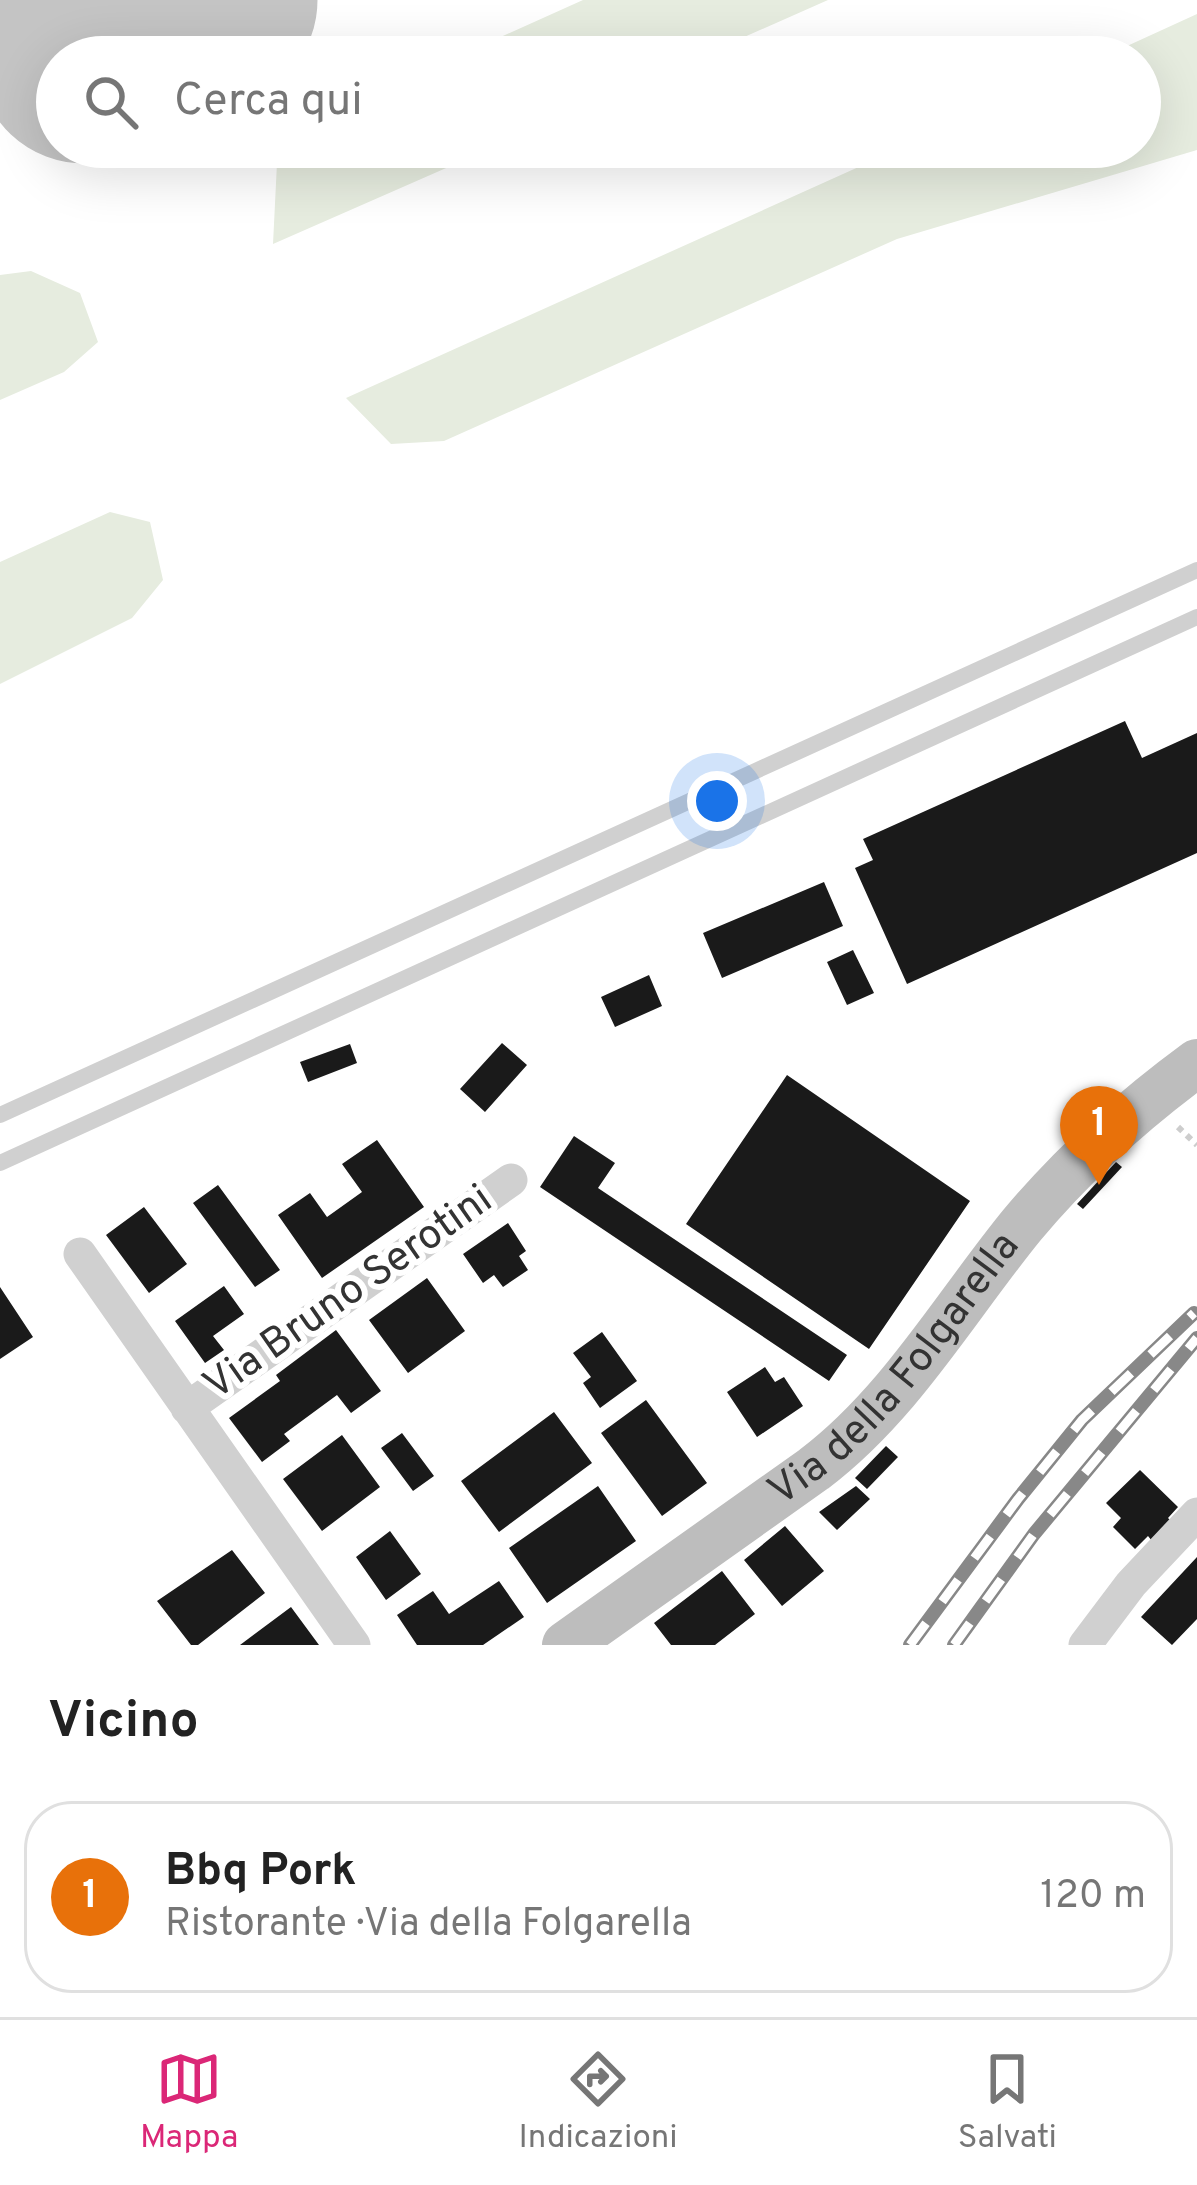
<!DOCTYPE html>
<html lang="it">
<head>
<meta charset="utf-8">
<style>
	:root { --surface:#fff; --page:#f2f2f2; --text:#222; --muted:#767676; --line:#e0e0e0; --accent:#db2777 }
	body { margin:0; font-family:Overpass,sans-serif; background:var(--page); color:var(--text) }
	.you { position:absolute; left:717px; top:801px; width:42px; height:42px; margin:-30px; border:9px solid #fff; border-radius:50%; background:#1a73e8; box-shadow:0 0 0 18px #1a73e833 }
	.badge { display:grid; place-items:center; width:78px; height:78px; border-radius:50%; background:var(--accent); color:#fff; font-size:39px; font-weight:700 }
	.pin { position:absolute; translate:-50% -99px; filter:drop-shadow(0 3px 6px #0008) }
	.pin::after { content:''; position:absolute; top:63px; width:42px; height:36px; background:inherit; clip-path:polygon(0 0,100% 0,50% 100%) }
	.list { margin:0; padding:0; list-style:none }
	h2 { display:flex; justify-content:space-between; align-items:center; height:156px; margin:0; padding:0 48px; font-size:51px }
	h2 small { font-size:39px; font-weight:400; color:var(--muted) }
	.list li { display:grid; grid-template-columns:78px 1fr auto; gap:36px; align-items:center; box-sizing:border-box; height:192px; margin:0 24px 24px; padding:0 24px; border:3px solid var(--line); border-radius:48px }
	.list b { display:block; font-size:45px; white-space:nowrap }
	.list p { margin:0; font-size:39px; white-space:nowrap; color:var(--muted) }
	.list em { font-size:39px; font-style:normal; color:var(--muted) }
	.icon { flex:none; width:66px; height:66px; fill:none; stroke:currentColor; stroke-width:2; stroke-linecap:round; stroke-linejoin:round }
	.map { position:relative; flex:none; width:1197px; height:1645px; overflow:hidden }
	.search { position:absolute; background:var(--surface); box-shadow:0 12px 48px #0002; left:36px; right:36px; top:36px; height:132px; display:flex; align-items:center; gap:30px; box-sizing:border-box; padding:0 42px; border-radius:66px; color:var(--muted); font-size:45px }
	.sheet { height:372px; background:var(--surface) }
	nav { display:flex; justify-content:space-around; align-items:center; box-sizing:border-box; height:168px; border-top:3px solid var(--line); background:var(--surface); font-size:33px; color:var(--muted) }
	nav a { display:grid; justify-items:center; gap:6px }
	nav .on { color:var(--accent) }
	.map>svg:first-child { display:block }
</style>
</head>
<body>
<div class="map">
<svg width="1197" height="1645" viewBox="0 0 1197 1645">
	<rect width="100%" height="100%" fill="#fff"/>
	<!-- green -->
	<path fill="#e6ecdf" d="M 583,0 L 828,0 L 699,57 L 456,57 Z
		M 1197,14 L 1197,150 L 897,239 L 444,441 L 391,444 L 346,398 L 903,147 L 1140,147 L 1140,57 L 1103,57 Z
		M 294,147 L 494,147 L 273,244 L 277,163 Z
		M 31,271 L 80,293 L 98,342 L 64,372 L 0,400 L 0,275 Z
		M 110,512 L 150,522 L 163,580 L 132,618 L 0,684 L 0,562 Z"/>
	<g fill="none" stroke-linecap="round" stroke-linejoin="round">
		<!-- taxiway -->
		<path stroke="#c4c4c4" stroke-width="84" d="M 74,57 L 99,34 L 122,0"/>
		<!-- runway -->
		<path stroke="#c4c4c4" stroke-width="213" d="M 84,57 L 211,0"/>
	</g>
	<!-- building -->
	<path fill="#1a1a1a" d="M 1125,721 L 1142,758 L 1197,733 L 1197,853 L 907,984 L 855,868 L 873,860 L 863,839 Z
		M 824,882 L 843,926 L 722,978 L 703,933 Z
		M 853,950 L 874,993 L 847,1005 L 827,962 Z
		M 649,975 L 662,1006 L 615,1027 L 601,997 Z
		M 502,1043 L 527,1065 L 485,1112 L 460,1089 Z
		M 350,1044 L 357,1063 L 308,1082 L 300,1062 Z
		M 787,1075 L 970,1201 L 869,1349 L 686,1224 Z
		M 574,1136 L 615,1163 L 598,1188 L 847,1355 L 829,1381 L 540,1187 Z
		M 377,1140 L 424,1207 L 322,1278 L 278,1215 L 310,1193 L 327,1217 L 362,1192 L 342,1164 Z
		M 1116,1162 L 1122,1167 L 1083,1209 L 1077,1204 Z
		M 218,1185 L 280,1270 L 255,1287 L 193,1203 Z
		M 144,1207 L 187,1264 L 149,1293 L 106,1235 Z
		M 508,1223 L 526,1251 L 519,1256 L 528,1270 L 503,1287 L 494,1275 L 483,1283 L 463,1254 Z
		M 427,1278 L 465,1331 L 408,1373 L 369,1320 Z
		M 224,1286 L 244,1314 L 213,1336 L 224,1350 L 205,1363 L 175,1321 Z
		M 0,1287 L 33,1337 L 0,1359 Z
		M 336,1330 L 381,1391 L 351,1413 L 337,1395 L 284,1434 L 290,1441 L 262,1462 L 229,1418 L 280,1381 L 276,1375 Z
		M 602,1332 L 637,1381 L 600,1408 L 583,1383 L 591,1377 L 573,1353 Z
		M 765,1367 L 775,1382 L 784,1377 L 803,1406 L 757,1437 L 727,1392 Z
		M 646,1400 L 707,1483 L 662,1516 L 601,1433 Z
		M 554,1412 L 592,1463 L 499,1532 L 461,1481 Z
		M 402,1433 L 434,1476 L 413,1491 L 381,1448 Z
		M 342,1435 L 380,1487 L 322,1531 L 283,1479 Z
		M 886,1446 L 898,1457 L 867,1489 L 855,1478 Z
		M 1140,1470 L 1178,1507 L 1168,1518 L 1171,1521 L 1152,1541 L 1148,1536 L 1135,1549 L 1113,1527 L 1121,1518 L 1106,1503 Z
		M 598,1486 L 636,1541 L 547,1603 L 509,1548 Z
		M 856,1486 L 870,1499 L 837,1530 L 819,1512 Z
		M 785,1526 L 824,1571 L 782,1606 L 744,1560 Z
		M 390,1531 L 421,1574 L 386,1600 L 356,1557 Z
		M 232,1550 L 265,1593 L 198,1645 L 191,1645 L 157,1601 Z
		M 1197,1557 L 1197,1619 L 1172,1645 L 1141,1617 Z
		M 722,1571 L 755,1614 L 715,1645 L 671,1645 L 654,1623 Z
		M 499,1581 L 524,1617 L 483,1645 L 417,1645 L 397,1615 L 433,1591 L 449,1614 Z
		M 291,1607 L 319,1645 L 240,1645 Z"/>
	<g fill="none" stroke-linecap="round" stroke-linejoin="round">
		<!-- path -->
		<path stroke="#cdcdcd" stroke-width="6" stroke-dasharray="6 6" stroke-linecap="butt" d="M 1178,1127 L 1197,1145"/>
		<!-- lane -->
		<path stroke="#d0d0d0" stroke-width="16" d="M 0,1115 L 1197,570
			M 0,1163 L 1197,617"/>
		<!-- street -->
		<path stroke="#d0d0d0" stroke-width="33" d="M 80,1254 L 354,1645
			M 187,1408 L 511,1180
			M 1085,1645 L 1131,1584 L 1197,1514"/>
		<!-- secondary -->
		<path stroke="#bdbdbd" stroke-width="48" id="s1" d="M 566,1645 L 814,1469 C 900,1404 955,1307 1022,1225 C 1073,1164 1133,1110 1197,1063"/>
		<!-- rail casing -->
		<g stroke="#888" stroke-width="14">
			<path id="rail" d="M 910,1645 L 1018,1499 L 1082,1420 L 1194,1313
				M 954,1645 L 1034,1534 L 1197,1338"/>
		</g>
		<!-- rail -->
		<use href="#rail" stroke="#fff" stroke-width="9" stroke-dasharray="27" stroke-linecap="butt"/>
	</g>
	<g text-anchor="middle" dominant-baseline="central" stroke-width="12" stroke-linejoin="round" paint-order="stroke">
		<!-- street labels -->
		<g font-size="42" fill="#333" stroke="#fff">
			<text transform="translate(349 1294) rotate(-35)">Via Bruno Serotini</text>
			<text stroke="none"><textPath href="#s1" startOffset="432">Via della Folgarella</textPath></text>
		</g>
	</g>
</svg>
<div class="you"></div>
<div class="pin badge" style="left:1099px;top:1185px;background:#e8710a">1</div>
<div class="search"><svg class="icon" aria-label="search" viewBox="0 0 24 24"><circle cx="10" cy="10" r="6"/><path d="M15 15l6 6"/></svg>Cerca qui</div>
</div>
<section class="sheet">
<h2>Vicino<small></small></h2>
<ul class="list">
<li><span class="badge" style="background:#e8710a">1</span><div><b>Bbq Pork</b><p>Ristorante · Via della Folgarella</p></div><em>120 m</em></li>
</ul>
</section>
<nav>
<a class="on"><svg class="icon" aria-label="map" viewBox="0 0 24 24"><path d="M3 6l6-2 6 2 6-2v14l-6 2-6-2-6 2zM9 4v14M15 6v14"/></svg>Mappa</a>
<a><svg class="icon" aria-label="directions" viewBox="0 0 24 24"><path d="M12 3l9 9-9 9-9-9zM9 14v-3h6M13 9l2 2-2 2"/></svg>Indicazioni</a>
<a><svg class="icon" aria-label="saved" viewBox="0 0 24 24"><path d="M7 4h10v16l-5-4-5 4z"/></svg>Salvati</a>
</nav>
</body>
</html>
